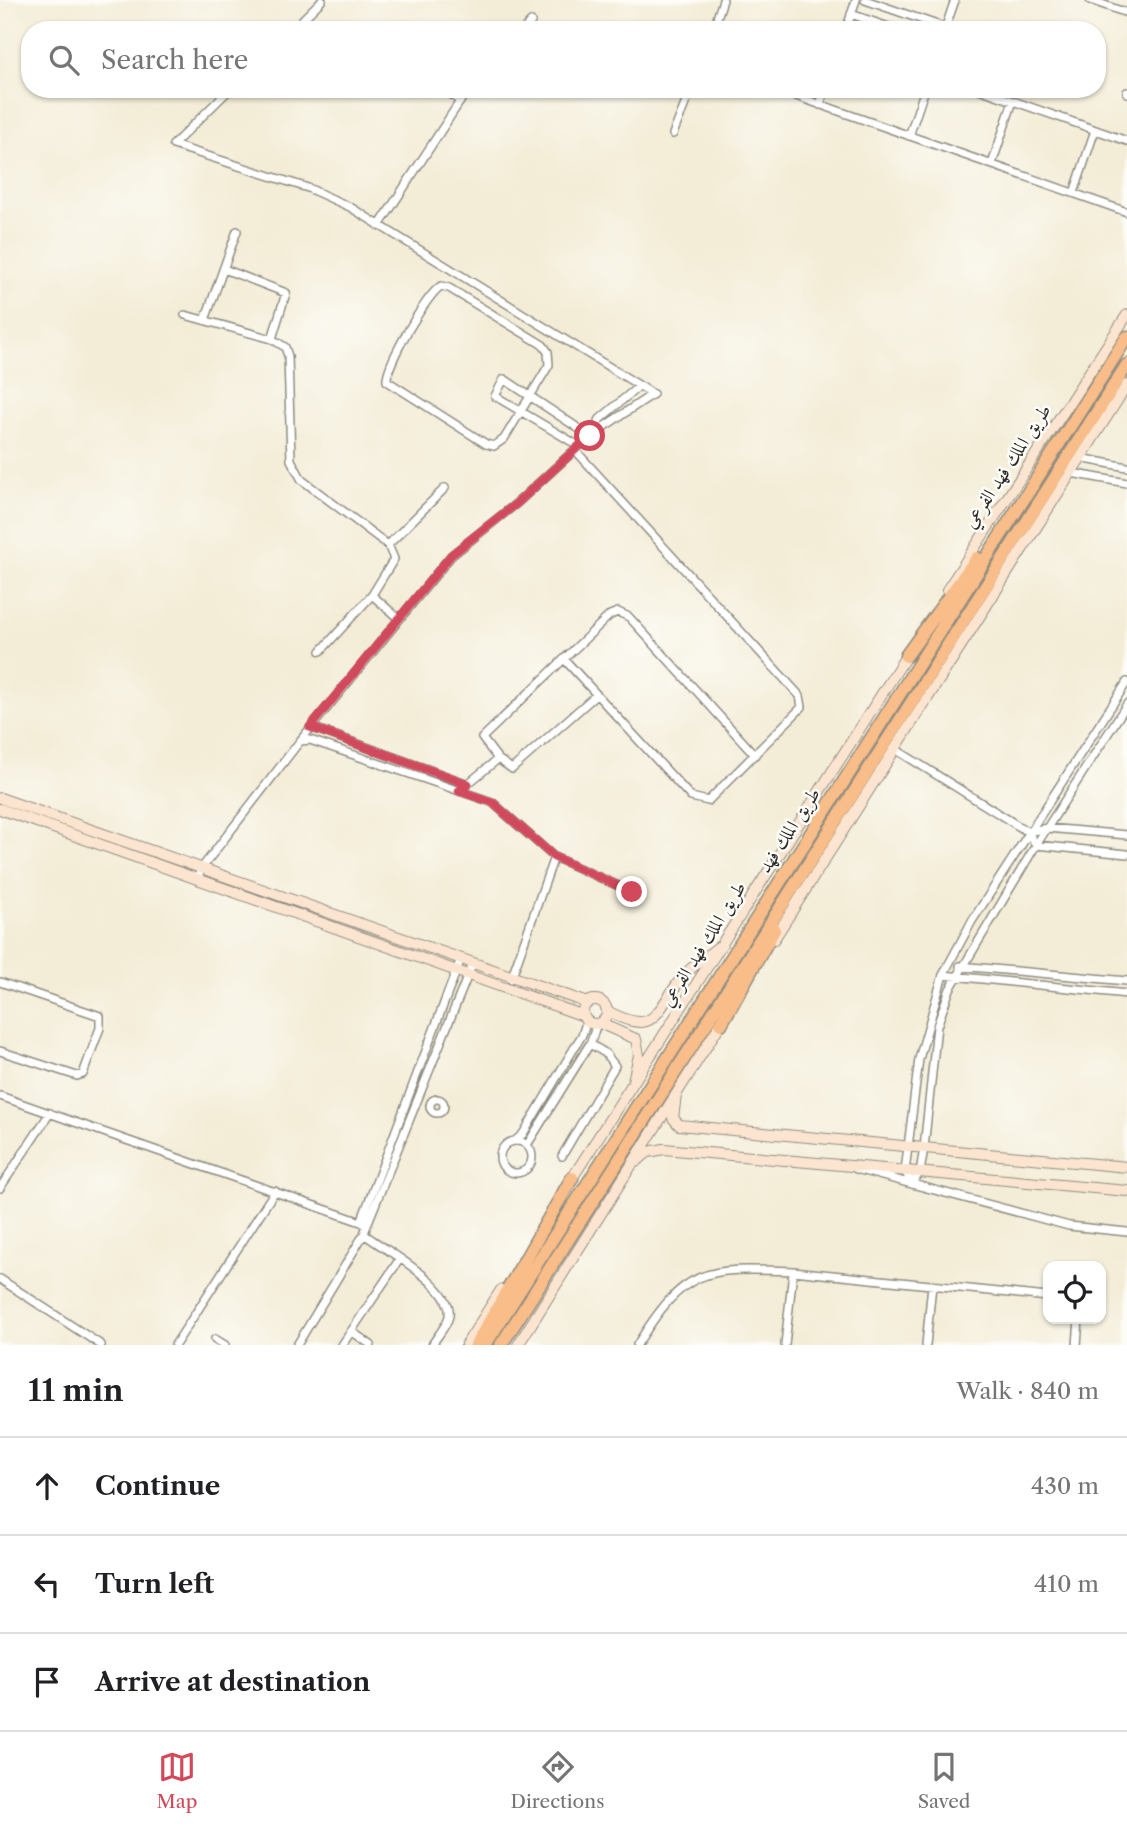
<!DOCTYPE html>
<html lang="en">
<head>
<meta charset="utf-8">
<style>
	:root { --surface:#fff; --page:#f6f6f6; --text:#202124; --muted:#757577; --line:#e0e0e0; --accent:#d1495b }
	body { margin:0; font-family:"Libre Caslon Text",Amiri,serif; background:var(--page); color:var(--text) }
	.controls { position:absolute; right:21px; bottom:21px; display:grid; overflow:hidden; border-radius:14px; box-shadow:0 2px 5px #0004 }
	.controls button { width:63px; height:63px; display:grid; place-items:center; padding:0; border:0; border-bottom:2px solid var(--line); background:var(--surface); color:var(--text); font:35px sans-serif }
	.stop { position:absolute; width:21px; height:21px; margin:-16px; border:5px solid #d1495b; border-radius:50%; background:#fff }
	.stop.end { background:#d1495b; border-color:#fff; box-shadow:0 2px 7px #0008 }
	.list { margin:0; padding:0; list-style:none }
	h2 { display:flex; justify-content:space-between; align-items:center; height:91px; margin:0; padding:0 28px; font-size:30px }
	h2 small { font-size:23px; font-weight:400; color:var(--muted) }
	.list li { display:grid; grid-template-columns:46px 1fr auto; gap:21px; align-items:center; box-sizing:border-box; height:98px; padding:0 28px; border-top:2px solid var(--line) }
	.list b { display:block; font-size:26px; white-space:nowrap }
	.list em { font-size:23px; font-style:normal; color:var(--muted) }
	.icon { flex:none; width:38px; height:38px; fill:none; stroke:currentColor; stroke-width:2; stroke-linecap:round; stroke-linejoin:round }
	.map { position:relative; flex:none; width:1127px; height:1345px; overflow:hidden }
	.search { position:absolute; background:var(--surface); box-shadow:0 2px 5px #0004; left:21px; right:21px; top:21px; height:77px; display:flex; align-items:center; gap:18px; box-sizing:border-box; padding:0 24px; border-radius:28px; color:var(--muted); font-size:26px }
	.sheet { height:385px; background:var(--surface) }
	nav { display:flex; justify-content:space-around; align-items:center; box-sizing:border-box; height:98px; border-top:2px solid var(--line); background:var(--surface); font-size:19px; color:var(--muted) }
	nav a { display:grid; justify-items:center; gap:4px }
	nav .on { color:var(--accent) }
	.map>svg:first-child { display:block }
</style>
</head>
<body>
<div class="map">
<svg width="1127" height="1345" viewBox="0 0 1127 1345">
	<rect width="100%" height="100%" fill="#fdfcf7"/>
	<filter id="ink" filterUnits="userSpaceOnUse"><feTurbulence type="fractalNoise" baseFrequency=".0143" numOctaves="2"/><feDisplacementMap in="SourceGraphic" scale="14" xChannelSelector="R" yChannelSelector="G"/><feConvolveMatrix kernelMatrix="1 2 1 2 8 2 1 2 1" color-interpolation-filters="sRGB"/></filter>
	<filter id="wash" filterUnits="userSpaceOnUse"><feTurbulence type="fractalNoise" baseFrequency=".00686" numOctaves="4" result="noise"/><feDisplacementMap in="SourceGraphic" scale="28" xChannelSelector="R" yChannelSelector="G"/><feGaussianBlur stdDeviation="1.57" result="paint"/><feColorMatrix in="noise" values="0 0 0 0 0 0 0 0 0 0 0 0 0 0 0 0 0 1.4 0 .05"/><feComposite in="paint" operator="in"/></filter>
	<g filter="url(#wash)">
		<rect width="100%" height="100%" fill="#f3ecd6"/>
	</g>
	<g filter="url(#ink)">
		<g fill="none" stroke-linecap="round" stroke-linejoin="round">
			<!-- street casing -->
			<g stroke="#8f8c80" stroke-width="10">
				<path id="street" d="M 865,0 L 946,28
					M 1090,0 L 1127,13
					M 851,14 L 897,30
					M 945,29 L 955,0
					M 292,30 L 322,0
					M 523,30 L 531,22
					M 713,30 L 723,0
					M 846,30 L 856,0
					M 230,89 L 173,145 L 308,188 L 350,207 L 653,394 L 590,436 L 517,503 L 451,556 L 300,741
					M 446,89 L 460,102
					M 776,89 L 1127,212
					M 979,89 L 1127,141
					M 1127,92 L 1127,93
					M 820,105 L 825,89
					M 673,134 L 691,89
					M 909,136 L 925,89
					M 992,164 L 1013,101
					M 1074,193 L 1095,130
					M 379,226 L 468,89
					M 224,269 L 286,293 L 272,339
					M 441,286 L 449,288 L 543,345 L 548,352 L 549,365 L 504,439 L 494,446 L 486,444 L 387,381 C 385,366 427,294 441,286 Z
					M 185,315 L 272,339 L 285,347 L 288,356 L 291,460 L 302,480 L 388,545 L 394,559 L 372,595 L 321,651
					M 205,320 L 237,231
					M 579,446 L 495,396 L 504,379 L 590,436 L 600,419 L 639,386
					M 1080,458 L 1127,467
					M 1071,473 L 1127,483
					M 388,545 L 445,488
					M 372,595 L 399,619
					M 564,659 L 610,615 L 618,612 L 629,617 L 755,755
					M 1127,682 L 972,921 L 943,975 L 919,1059 L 905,1171 L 912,1184 L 920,1172 L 924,1148 L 937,1026 L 950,989 L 1036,845 L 1127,704
					M 311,727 L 468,784
					M 895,749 L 1028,832 L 1036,845 L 1127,854
					M 498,759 L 512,769 L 596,695
					M 459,791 L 498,759 L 482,738 L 564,659 L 691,797 L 708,801 L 802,707 L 800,696 L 575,450
					M 1028,832 L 1047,828 L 1127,835
					M 554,857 L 632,892
					M 197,880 L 201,869 L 300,741 L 310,740 L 492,802 L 554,857 L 511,979
					M 960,966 L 1127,981
					M 943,975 L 1127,994
					M 0,982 L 100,1016 L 100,1028 L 83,1074 L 77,1076 L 0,1051
					M 0,1096 L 361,1222 L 367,1225 L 364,1234 C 386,1251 454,1286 449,1316 C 447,1326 437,1336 432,1345
					M430 1106a7 7 0 1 1 14 0a7 7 0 1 1-14 0Z
					M500 1157a16 16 0 1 1 32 0a16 16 0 1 1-32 0Z
					M 515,1141 L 523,1134 L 582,1035 L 587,1020
					M 527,1145 L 591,1042 L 597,1023
					M 562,1156 L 615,1066 L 605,1053 L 590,1044
					M 856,1169 L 1069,1226 L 1127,1232
					M 0,1188 L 50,1113
					M 361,1222 L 460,961
					M 367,1225 L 472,965
					M 793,1271 L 1048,1297
					M 0,1279 L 101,1345
					M 351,1331 L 371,1345
					M 215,1339 L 225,1345
					M 175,1345 L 275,1191
					M 297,1345 L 364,1234
					M 342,1345 L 399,1260
					M 637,1345 C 686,1266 705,1268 793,1271 L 785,1345
					M 926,1345 L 932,1285
					M 1077,1345 L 1079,1319"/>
			</g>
			<!-- secondary casing -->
			<g stroke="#8f8c80" stroke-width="12">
				<path id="secondary" d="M 947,590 L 1127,315
					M 0,798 L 588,1003
					M 0,809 L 584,1016
					M 774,939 L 1127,385
					M583 1012a12 12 0 1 1 24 0a12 12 0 1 1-24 0Z
					M 607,1011 C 656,1037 654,1014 681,979 C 691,966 706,957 718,947
					M 599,1023 L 636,1039 L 639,1055 L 633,1081
					M 676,1095 L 673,1118 L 679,1125 L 1127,1167
					M 636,1162 L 648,1152 L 664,1149 L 1127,1191
					M 569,1183 L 910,650
					M 466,1345 L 501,1290
					M 518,1345 L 723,1020"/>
			</g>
			<!-- highway casing -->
			<g stroke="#8f8c80" stroke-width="15">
				<path id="highway" d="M 906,656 L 977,558
					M 721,1024 L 774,930
					M 476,1345 L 572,1178
					M 485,1345 L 1127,337
					M 501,1345 L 1127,365"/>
			</g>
			<!-- street -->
			<use href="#street" stroke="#fff" stroke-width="7"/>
			<!-- secondary -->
			<use href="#secondary" stroke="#fce5d0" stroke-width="10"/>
			<!-- highway -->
			<use href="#highway" stroke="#f8bd89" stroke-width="12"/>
		</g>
	</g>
	<g fill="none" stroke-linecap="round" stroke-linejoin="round" filter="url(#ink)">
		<!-- route -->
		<path stroke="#d1495b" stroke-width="9" d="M 590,436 L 517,503 L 451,555 L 310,727 L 468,784 L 459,791 L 492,802 L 554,857 L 632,892"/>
	</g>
	<g text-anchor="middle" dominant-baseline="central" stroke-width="5" stroke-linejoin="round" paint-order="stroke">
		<!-- street labels -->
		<g font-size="19" fill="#2b2b2b" stroke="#fdfcf7">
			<text transform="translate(1007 466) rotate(-57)">طريق الملك فهد الفرعي</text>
			<text transform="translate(789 830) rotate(-57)">طريق الملك فهد</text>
			<text transform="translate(703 944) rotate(-58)">طريق الملك فهد الفرعي</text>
		</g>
	</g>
</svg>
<div class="controls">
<button><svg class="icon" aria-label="locate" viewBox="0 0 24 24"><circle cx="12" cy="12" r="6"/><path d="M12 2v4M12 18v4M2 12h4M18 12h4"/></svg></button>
</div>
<div class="stop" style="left:590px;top:436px"></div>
<div class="stop end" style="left:632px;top:892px"></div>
<div class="search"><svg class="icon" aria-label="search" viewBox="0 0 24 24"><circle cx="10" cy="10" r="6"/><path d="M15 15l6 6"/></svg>Search here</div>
</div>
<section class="sheet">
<h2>11 min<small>Walk · 840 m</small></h2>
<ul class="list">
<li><svg class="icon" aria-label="ahead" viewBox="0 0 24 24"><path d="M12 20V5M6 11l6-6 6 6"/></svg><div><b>Continue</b></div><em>430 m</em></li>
<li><svg class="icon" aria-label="left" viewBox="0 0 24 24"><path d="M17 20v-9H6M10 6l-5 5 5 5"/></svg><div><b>Turn left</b></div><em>410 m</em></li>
<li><svg class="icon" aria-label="arrive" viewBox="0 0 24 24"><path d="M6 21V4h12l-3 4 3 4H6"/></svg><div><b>Arrive at destination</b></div></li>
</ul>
</section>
<nav>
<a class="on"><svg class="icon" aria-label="map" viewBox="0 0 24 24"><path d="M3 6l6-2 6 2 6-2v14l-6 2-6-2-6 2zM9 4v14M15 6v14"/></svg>Map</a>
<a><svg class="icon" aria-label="directions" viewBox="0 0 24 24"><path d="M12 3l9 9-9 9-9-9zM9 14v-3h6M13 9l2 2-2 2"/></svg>Directions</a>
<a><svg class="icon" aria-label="saved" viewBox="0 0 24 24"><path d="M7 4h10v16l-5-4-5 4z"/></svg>Saved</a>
</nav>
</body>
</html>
